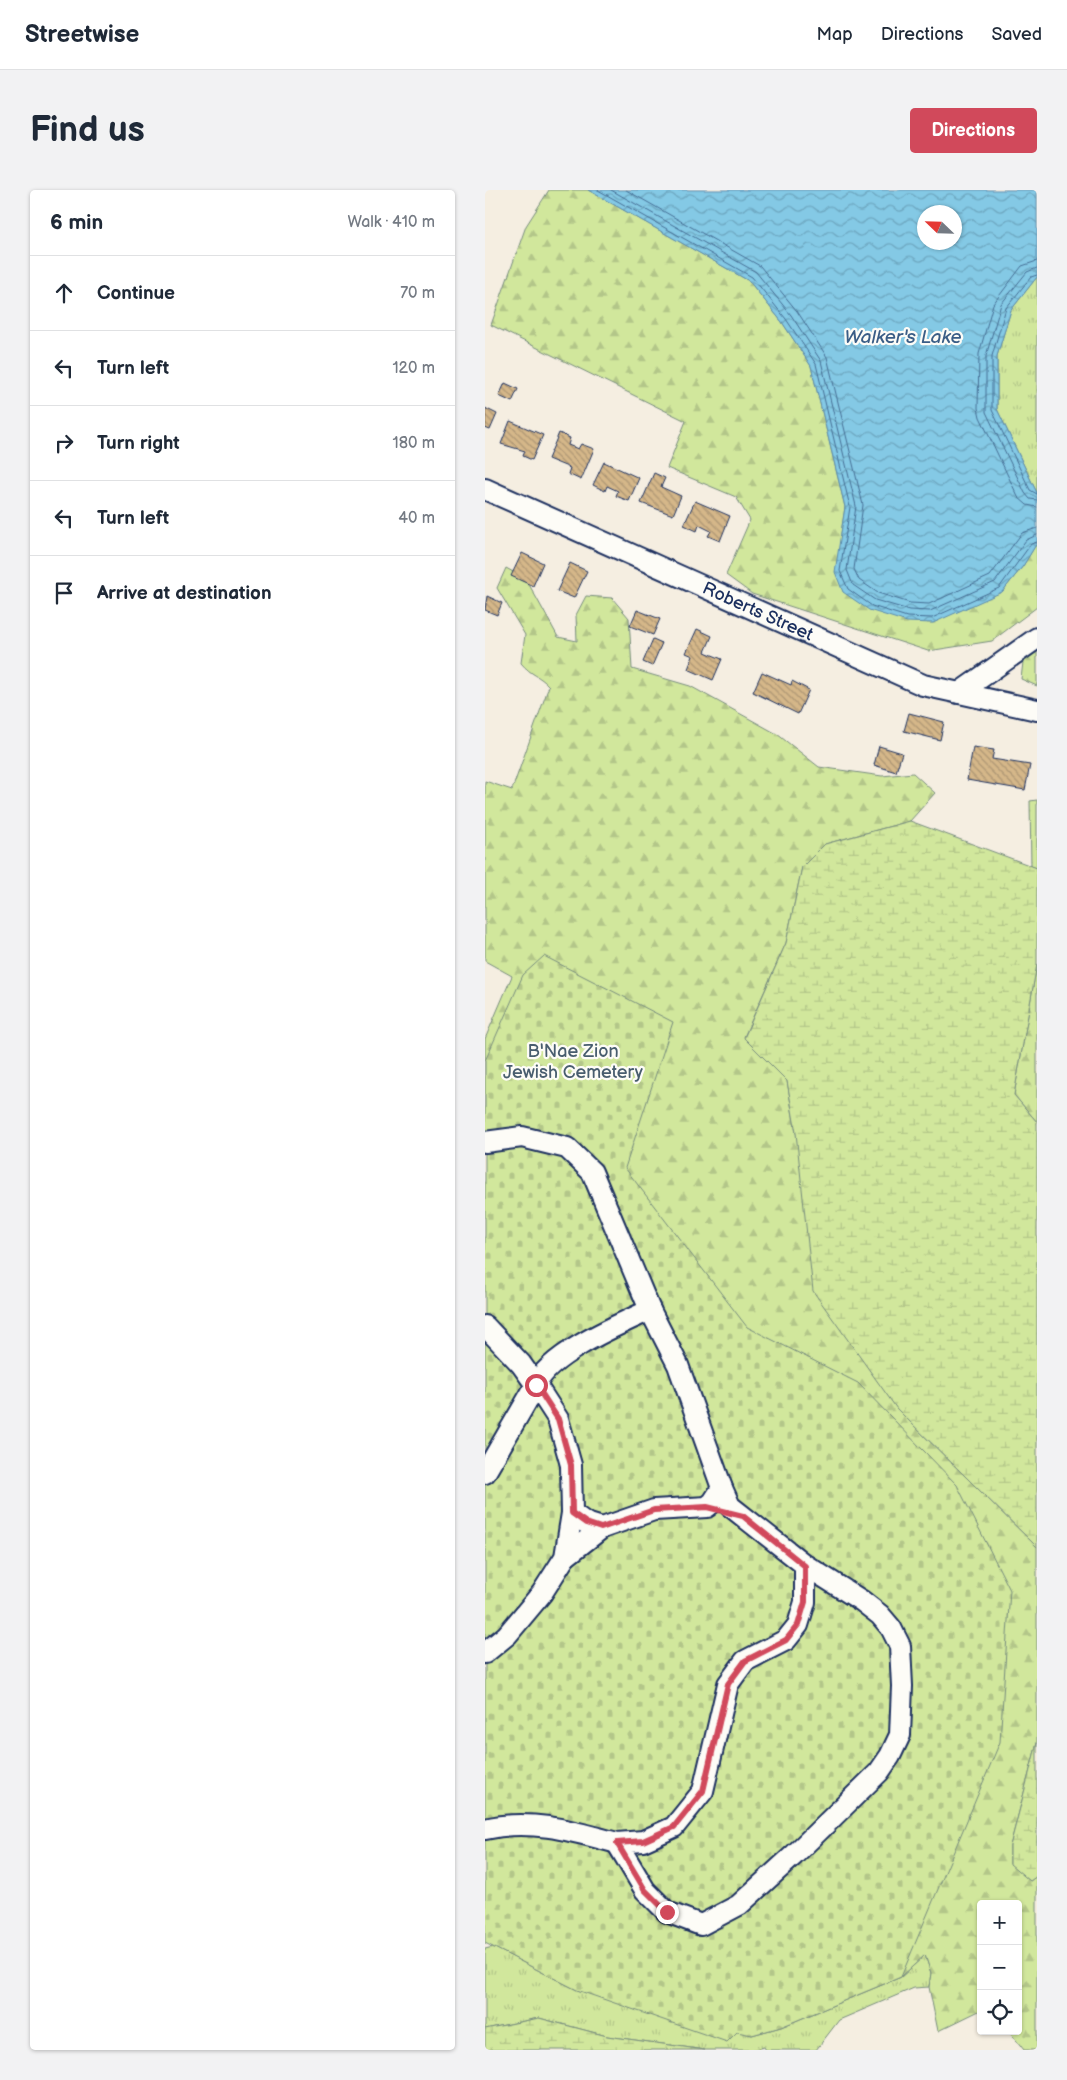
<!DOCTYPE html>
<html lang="en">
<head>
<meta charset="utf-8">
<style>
	:root { --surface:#fff; --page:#f2f2f3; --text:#1f2937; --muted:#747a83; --line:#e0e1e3; --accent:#d1495b }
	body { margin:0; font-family:"Balsamiq Sans",sans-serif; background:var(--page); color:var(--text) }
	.controls { position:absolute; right:15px; bottom:15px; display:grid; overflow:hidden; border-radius:5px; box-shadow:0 1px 4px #0004 }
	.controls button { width:45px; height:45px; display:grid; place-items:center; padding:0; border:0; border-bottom:1px solid var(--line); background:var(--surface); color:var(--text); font:25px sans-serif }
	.compass { position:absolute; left:432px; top:15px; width:45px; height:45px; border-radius:50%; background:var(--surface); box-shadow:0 1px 4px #0004; rotate:293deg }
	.stop { position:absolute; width:15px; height:15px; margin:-11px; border:4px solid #d1495b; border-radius:50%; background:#fff }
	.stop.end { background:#d1495b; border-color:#fff; box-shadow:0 1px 5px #0008 }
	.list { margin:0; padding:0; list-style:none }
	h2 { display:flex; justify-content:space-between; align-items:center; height:65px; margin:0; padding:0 20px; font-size:21px }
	h2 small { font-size:16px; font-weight:400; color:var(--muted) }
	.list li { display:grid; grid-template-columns:32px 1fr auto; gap:15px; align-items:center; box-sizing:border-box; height:75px; padding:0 20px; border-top:1px solid var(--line) }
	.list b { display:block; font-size:19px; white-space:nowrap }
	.list em { font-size:16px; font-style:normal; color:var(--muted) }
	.icon { flex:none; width:28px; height:28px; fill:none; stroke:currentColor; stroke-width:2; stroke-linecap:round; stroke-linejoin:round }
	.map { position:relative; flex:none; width:552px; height:1860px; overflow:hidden; border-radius:5px }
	header { display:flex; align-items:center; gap:30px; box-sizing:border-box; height:70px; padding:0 25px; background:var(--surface); border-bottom:1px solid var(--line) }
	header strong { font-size:24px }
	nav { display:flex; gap:28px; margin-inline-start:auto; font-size:18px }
	.intro { display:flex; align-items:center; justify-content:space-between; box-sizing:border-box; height:120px; padding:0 30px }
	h1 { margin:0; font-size:35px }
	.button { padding:12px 22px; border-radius:5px; background:var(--accent); color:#fff; font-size:18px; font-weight:700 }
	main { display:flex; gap:30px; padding:0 30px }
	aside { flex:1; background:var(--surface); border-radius:5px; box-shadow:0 1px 4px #0004 }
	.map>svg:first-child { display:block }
</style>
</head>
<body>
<header>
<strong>Streetwise</strong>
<nav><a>Map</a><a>Directions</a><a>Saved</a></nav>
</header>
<div class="intro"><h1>Find us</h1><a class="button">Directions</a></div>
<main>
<aside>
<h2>6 min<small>Walk · 410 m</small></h2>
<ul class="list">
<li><svg class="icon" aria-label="ahead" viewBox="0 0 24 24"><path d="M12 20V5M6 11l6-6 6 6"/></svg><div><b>Continue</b></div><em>70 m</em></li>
<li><svg class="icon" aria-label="left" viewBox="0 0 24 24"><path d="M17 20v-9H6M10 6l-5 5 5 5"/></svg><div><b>Turn left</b></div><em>120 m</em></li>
<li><svg class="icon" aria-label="right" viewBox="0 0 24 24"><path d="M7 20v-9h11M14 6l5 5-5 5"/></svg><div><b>Turn right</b></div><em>180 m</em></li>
<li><svg class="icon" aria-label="left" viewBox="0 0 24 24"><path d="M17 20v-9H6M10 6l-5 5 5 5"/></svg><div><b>Turn left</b></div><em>40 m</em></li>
<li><svg class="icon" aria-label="arrive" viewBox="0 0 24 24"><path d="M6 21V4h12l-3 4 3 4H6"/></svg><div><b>Arrive at destination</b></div></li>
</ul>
</aside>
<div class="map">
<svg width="552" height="1860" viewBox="0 0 552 1860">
	<defs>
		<pattern id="grass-tufts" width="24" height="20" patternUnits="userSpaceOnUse" patternTransform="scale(1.25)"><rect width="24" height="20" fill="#d1e79c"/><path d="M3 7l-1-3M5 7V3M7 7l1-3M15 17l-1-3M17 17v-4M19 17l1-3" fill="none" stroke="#b3c689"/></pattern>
		<pattern id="forest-firs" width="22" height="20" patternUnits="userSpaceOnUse" patternTransform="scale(1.25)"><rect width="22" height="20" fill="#d1e79c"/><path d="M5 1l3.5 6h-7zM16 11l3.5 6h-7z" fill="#b3c689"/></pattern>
		<pattern id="wetland-marsh" width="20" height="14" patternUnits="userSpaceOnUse" patternTransform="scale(1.25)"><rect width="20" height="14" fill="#d1e79c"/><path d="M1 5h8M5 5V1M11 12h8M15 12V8" fill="none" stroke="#b3c689"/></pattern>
		<pattern id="cemetery-stones" width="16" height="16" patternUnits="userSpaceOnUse" patternTransform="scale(1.25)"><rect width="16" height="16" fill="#d1e79c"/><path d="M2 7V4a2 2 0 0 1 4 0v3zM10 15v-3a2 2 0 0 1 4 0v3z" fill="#b3c689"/></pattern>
		<pattern id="water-waves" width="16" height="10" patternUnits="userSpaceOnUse" patternTransform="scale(1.25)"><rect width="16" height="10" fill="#84c9e5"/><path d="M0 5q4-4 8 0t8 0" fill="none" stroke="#6ba4bd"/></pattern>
		<pattern id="building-back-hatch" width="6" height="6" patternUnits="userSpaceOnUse" patternTransform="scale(1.25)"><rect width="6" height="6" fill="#d5b789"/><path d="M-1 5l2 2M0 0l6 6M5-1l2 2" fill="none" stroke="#ac9573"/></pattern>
	</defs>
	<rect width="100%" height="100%" fill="#f5eee1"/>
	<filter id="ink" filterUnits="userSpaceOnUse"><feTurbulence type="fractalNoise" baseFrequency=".02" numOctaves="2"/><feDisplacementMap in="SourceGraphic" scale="10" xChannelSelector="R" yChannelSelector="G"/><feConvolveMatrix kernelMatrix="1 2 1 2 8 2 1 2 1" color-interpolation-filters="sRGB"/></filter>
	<g filter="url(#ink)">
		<!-- grass -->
		<path fill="url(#grass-tufts)" stroke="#768b7d" d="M 552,87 L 552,303 L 512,219 L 512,166 L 526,120 Z
			M 8,1757 L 92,1800 L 267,1845 L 296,1837 L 416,1787 L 440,1765 L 446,1783 L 444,1797 L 429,1798 L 354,1830 L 331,1860 L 281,1860 L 279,1857 L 267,1860 L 220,1860 L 122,1846 L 54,1828 L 0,1839 L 0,1759 Z"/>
		<!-- forest -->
		<path fill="url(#forest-firs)" stroke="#768b7d" d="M 64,0 L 103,0 L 264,91 L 297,132 L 326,176 L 360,317 L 356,344 L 517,402 L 538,376 L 552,353 L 552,417 L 507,451 L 443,461 L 267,404 L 241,385 L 265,330 L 251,307 L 182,278 L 201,231 L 6,135 L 41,36 Z
			M 21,378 L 41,389 L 73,447 L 92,451 L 91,425 L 101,406 L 127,408 L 144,428 L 147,479 L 205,496 L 292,544 L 334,577 L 397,586 L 428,583 L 450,603 L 425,631 L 340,654 L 317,677 L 301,753 L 259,847 L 302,891 L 311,943 L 412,1219 L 552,1357 L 552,1553 L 525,1656 L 525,1673 L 545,1691 L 552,1686 L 552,1860 L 539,1860 L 524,1841 L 533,1841 L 533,1714 L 496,1714 L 496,1820 L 453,1841 L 444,1797 L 446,1783 L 440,1765 L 416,1787 L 312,1829 L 0,942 L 0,849 L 27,786 L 0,771 L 0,591 L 27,600 L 64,496 C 54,485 47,486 36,473 L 40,445 L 12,398 Z
			M 552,461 L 552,496 L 536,489 L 538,472 Z
			M 552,610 L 552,678 L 546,676 L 545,611 Z
			M 552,774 L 552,932 L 529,905 Z"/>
		<!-- wetland -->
		<path fill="url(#wetland-marsh)" stroke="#768b7d" d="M 425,631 L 552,678 L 552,774 L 529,905 L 552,932 L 552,1357 L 412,1219 L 328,1101 L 311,943 L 302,891 L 259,848 L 301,753 L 317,677 L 340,654 Z
			M 552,1553 L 552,1686 L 545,1691 L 525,1674 L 525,1656 Z
			M 54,1828 L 122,1846 L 220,1860 L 0,1860 L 0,1839 Z"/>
		<!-- cemetery -->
		<path fill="url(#cemetery-stones)" stroke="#768b7d" d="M 59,766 L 188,832 L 140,978 L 262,1137 L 373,1193 L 472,1295 L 525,1400 L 515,1552 L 416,1787 L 296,1837 L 267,1845 L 252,1842 L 242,1852 L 92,1800 L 0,1753 L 0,871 L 38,785 Z"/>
		<!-- water -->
		<path fill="url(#water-waves)" stroke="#5a8baf" fill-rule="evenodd" d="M 103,0 L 552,0 L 552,87 L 526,120 L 512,166 L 512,219 L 552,303 L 552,353 L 538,376 L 517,402 L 448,433 L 422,432 L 384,420 L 358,402 L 350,382 L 360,317 L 326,176 L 297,132 L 264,91 ZM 440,22 L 470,22 L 470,52 L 440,52 Z"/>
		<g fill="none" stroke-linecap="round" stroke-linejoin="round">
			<!-- shore -->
			<path stroke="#456d94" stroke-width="1" d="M 113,0 L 267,87 L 301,129 L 331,174 L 365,317 L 355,381 L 363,399 L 387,416 L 422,427 L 447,428 L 514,398 L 546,354 L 552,352
				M 126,0 L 271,82 L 306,125 L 336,171 L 371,316 L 362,380 L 368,395 L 390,410 L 424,420 L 445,421 L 510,392 L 541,350 L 552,345
				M 141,0 L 275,76 L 312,121 L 342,167 L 378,315 L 369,379 L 374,390 L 393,403 L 425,413 L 444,414 L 505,386 L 537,343 L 552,338
				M 552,71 L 537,76 L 508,114 L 494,164 L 493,218 L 495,227 L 533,307 L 542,315 L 552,317
				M 552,78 L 542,82 L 516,114 L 501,166 L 501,222 L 540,303 L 545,309 L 552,310
				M 552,85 L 546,87 L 521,118 L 507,166 L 507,220 L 545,300 L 552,304"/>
		</g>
		<!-- building -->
		<path fill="url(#building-back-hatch)" stroke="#1b2f5e" d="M 20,193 L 33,199 L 27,212 L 14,206 Z
			M 0,218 L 12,224 L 5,240 L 0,238 Z
			M 25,231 L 58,245 L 47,270 L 38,266 L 40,261 L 16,254 Z
			M 74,243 L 85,248 L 83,255 L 93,259 L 96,254 L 109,259 L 96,290 L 83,284 L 85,278 L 63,269 Z
			M 119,272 L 154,288 L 144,311 L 131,306 L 133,301 L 122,296 L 120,301 L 108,295 Z
			M 169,283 L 180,288 L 176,297 L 196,306 L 188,325 L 156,313 Z
			M 210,311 L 245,326 L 235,351 L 223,346 L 226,341 L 214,335 L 212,341 L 199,335 Z
			M 37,363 L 58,373 L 48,396 L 26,386 Z
			M 85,373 L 102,381 L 89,408 L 72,401 Z
			M 2,406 L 17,413 L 12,425 L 0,420 Z
			M 152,420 L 175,429 L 168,445 L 145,436 Z
			M 212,439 L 227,446 L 220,462 L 237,469 L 228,490 L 203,479 L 208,466 L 201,463 Z
			M 168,449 L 177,453 L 167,476 L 158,472 Z
			M 277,482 L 306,495 L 307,491 L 324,500 L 313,524 L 268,502 Z
			M 424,523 L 459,532 L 455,550 L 419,541 Z
			M 394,556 L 417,563 L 411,582 L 389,575 Z
			M 488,557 L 509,560 L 507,569 L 545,575 L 540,600 L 482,590 Z"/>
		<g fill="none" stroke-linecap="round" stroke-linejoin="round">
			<!-- minor casing -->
			<g stroke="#1b2f5e" stroke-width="24">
				<g id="minor">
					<path id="s1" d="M 0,299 L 438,495 L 552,520"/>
					<path d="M 474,503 L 552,448"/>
					<path d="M 0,952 L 37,947 L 82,958 L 107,982 L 165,1120 L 193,1175 L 237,1298 L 245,1316 L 320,1375 L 377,1411 L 395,1425 L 406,1438 L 415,1456 L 417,1496 L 415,1545 L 405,1566 L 394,1582 L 309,1665 L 254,1715 L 216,1735 L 182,1722 L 160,1700 L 132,1653 L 158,1651 L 189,1637 L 218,1601 L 243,1494 L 260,1471 L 301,1450 L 313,1435 L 320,1412 L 320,1375"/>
					<path d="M 0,1136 L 36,1174 L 51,1195 L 0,1283"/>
					<path d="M 87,1323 L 101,1333 L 117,1338 L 169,1320 L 222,1317 L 228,1312 L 237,1298"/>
					<path d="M 80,1367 L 117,1338"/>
					<path d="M 0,1463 L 22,1445 L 57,1403 L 80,1367 L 87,1323 L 86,1275 L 73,1229 L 51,1195 C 64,1164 135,1134 165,1120"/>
					<path d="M 0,1639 C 45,1628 88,1641 132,1653"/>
				</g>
			</g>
			<!-- minor -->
			<use href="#minor" stroke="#fdfcf7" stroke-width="20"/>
		</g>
	</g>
	<g fill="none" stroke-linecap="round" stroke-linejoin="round" filter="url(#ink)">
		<!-- route -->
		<path stroke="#d1495b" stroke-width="6" d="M 51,1195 L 73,1229 L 86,1275 L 87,1323 L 101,1333 L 116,1338 L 169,1320 L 222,1317 L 258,1326 L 320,1376 L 320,1412 L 313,1435 L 301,1450 L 260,1471 L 243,1494 L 218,1601 L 189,1637 L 158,1651 L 132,1653 L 160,1700 L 182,1722"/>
	</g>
	<g text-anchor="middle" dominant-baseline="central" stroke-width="4.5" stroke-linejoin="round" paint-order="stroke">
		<!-- street labels -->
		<g font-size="18" fill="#1b2f5e" stroke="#fdfcf7">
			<text stroke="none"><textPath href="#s1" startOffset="299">Roberts Street</textPath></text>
		</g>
		<!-- park labels -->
		<g font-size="18" fill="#485d6e" stroke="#fdfcf7">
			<text x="88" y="861">B'Nae Zion<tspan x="88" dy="21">Jewish Cemetery</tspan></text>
		</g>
		<!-- water labels -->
		<g font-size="19" font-style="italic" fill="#3a5d86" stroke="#fdfcf7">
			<text x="418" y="147">Walker's Lake</text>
		</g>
	</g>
</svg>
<div class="controls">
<button>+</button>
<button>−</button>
<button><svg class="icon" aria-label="locate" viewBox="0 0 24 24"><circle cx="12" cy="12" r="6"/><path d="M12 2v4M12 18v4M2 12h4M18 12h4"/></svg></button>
</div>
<svg class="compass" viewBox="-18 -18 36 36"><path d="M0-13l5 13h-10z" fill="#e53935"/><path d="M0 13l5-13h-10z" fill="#747a83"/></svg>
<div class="stop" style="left:51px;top:1195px"></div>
<div class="stop end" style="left:182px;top:1722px"></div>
</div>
</main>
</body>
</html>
